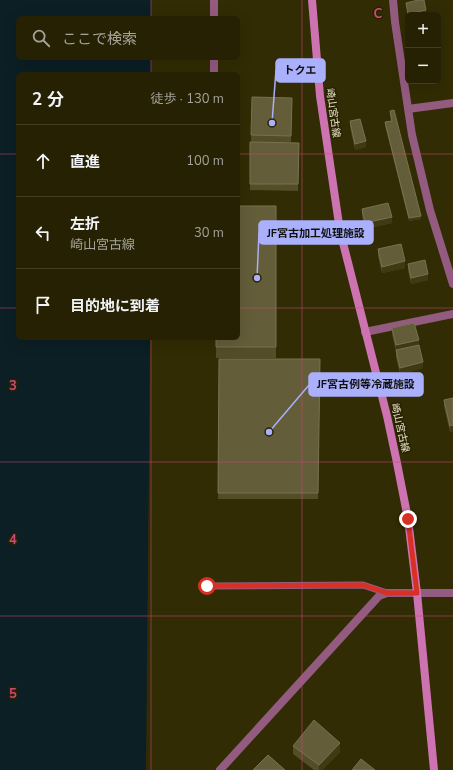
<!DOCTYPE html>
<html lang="ja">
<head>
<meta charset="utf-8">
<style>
	:root { --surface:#262103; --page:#2e290d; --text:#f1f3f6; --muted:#a4a39a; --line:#423e25 }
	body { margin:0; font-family:"Nunito Sans","Noto Sans JP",sans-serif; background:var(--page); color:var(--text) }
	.controls { position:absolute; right:12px; top:12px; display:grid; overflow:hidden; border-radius:6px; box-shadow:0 4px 16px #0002 }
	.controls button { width:36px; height:36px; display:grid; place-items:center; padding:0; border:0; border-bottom:1px solid var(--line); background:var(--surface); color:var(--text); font:20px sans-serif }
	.stop { position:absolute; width:12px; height:12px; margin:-9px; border:3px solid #d93025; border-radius:50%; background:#fff }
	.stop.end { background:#d93025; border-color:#fff; box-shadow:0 1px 4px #0008 }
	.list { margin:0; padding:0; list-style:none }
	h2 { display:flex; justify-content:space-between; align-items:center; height:52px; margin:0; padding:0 16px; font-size:17px }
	h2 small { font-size:13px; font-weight:400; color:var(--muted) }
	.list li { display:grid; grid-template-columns:26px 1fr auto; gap:12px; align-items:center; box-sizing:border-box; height:72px; padding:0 16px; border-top:1px solid var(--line) }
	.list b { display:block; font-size:15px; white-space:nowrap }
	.list p { margin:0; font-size:13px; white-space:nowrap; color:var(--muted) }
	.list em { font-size:13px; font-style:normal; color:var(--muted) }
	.icon { flex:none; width:22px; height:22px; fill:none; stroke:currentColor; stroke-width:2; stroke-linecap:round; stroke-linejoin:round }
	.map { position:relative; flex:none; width:453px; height:770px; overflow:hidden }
	.search { position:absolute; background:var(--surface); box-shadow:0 4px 16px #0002; left:16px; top:16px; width:224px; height:44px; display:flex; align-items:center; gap:10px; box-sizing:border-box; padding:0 14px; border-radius:6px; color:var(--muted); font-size:15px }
	.panel { position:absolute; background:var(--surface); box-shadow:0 4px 16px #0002; left:16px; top:72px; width:224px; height:268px; border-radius:6px }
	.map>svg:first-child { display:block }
</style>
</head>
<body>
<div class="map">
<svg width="453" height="770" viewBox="0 0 453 770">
	<rect width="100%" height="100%" fill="#322c04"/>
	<!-- water -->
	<path fill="#0b1f25" d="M 0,0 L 151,0 L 151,18 L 18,18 L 18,58 L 151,58 L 151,74 L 18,74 L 18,338 L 150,338 L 146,770 L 0,770 Z"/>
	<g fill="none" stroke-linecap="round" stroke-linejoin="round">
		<!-- service -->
		<path stroke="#945b81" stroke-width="7" d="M 207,586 L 363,585 L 387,593"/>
		<!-- minor -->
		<path stroke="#945b81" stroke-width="8" d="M 393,0 L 395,22 L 412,135 L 430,210 L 453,284
			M 214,18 L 214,0
			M 214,74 L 214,58
			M 408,109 L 453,103
			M 365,332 L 453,314"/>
		<!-- tertiary -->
		<path stroke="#945b81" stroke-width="8" d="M 220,770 L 379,596 L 387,593 L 453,593"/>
		<!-- secondary -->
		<path stroke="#ce73b1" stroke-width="8" d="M 312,0 L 320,96 L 340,231 L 387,416 L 396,458 L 408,519 L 417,593 L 434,770"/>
	</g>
	<!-- wall -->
	<path fill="#544d28" d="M 292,98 L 291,142 L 251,142 L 251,135 Z
		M 390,111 L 421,219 L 409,221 L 385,125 L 385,122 L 391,121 L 390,114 Z
		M 350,121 L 366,147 L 355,150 L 350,127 Z
		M 250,142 L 299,143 L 298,191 L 250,190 Z
		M 276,206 L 276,358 L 216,358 L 216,338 Z
		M 362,209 L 392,223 L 365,229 L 362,215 Z
		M 378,249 L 405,268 L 382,273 L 378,256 Z
		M 408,264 L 428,280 L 411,284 L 408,270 Z
		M 392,328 L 419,345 L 423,368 L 400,374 L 396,357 L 396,351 L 392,334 Z
		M 219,359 L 320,359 L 318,499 L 218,499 Z
		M 453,398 L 453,432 L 450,432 L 444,406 L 444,400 Z
		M 293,746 L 340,752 L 322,770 L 314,770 L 293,754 Z"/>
	<!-- shaded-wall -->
	<path fill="#403912" d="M 426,10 L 426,13 L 416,15 L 408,15 L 408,17 L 408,14 Z
		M 366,141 L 366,147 L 355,150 L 355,144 Z
		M 421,216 L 421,219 L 409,221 L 409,218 Z
		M 392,217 L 392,223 L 365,229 L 365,223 Z
		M 405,261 L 405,268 L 382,273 L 382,267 Z
		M 428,274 L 428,280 L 411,284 L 411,278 Z
		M 419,340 L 419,346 L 396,351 L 396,345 Z
		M 423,362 L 423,368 L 400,374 L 400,368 Z
		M 453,425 L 453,432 L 450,432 L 450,426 Z
		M 340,743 L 340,752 L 322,770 L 319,770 L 319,765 Z"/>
	<!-- building -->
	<path fill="#645d39" stroke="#787250" d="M 418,0 L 424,0 L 426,10 L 408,14 L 406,3 Z
		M 252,97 L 292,98 L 291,136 L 251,135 Z
		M 394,110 L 421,216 L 409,218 L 385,122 L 392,121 L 390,111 Z
		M 360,119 L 366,141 L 355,144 L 350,121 Z
		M 250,142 L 299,143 L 298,184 L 250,184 Z
		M 388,203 L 392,217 L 365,223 L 362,209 Z
		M 238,206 L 276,206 L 276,347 L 216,347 L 216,338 L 238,338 Z
		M 401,244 L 405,261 L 382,267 L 378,249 Z
		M 425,260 L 428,274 L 411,278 L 408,264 Z
		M 414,323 L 419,340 L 396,345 L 392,328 Z
		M 419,345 L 423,362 L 400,368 L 396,350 Z
		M 219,359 L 320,359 L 318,493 L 218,493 Z
		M 453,398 L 453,425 L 450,426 L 444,400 Z
		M 314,720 L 340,743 L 319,765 L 293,746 Z
		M 268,755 L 285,770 L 253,770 Z
		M 361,759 L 375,770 L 352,770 Z"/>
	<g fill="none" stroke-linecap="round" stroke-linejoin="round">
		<!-- route -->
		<path stroke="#d93025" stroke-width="5" d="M 207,586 L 363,585 L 387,593 L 417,593 L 408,519"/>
	</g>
	<!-- grid -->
	<path fill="none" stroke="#cb4b76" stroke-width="1" stroke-opacity="0.55" d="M 151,0 L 151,18M 302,0 L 302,770M 151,58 L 151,74M 0,154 L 18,154M 238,154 L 453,154M 0,308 L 18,308M 238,308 L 453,308M 151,338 L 151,770M 0,462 L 453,462M 0,616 L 453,616"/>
	<g text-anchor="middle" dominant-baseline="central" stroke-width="3" stroke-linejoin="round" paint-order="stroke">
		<!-- street labels -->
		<g font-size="10" fill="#e7e3c9" stroke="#282200">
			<text transform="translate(333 113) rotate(82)">崎山宮古線</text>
			<text transform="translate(400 428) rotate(77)">崎山宮古線</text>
		</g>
	</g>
	<g font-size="13" text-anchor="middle" font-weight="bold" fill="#cb4b76" stroke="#282200" stroke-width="3" stroke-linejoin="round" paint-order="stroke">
		<text x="378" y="18">C</text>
		<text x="13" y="390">3</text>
		<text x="13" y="544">4</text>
		<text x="13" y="698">5</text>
	</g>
	<!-- callouts -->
	<path fill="none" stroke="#aab0fb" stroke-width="1.5" d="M272 123L276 70M257 278L259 233M269 432L309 385"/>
	<g fill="#aab0fb" stroke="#282200" stroke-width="1.5">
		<circle cx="272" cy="123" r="4"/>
		<circle cx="257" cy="278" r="4"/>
		<circle cx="269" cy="432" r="4"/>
	</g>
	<g fill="#aab0fb" stroke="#aab0fb" stroke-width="1.5">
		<rect x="276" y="59" width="49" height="23" rx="4"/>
		<rect x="259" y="221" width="114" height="23" rx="4"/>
		<rect x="309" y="373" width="114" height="23" rx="4"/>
	</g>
	<g font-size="11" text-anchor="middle" font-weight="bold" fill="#111">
		<text x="300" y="74">トクエ</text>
		<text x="316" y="237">JF宮古加工処理施設</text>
		<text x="366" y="388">JF宮古例等冷蔵施設</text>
	</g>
</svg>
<div class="controls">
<button>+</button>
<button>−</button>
</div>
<div class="stop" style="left:207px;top:586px"></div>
<div class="stop end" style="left:408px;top:519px"></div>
<div class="search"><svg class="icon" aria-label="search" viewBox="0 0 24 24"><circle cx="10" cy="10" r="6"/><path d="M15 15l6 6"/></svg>ここで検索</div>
<section class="panel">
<h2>2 分<small>徒歩 · 130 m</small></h2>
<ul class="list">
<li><svg class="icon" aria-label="ahead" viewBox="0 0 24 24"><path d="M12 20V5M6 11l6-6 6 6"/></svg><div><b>直進</b></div><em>100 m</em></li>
<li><svg class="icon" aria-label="left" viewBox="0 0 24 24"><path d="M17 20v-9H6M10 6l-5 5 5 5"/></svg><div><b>左折</b><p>崎山宮古線</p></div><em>30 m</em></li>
<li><svg class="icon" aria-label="arrive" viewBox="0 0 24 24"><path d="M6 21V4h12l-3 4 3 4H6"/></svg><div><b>目的地に到着</b></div></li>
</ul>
</section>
</div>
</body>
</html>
